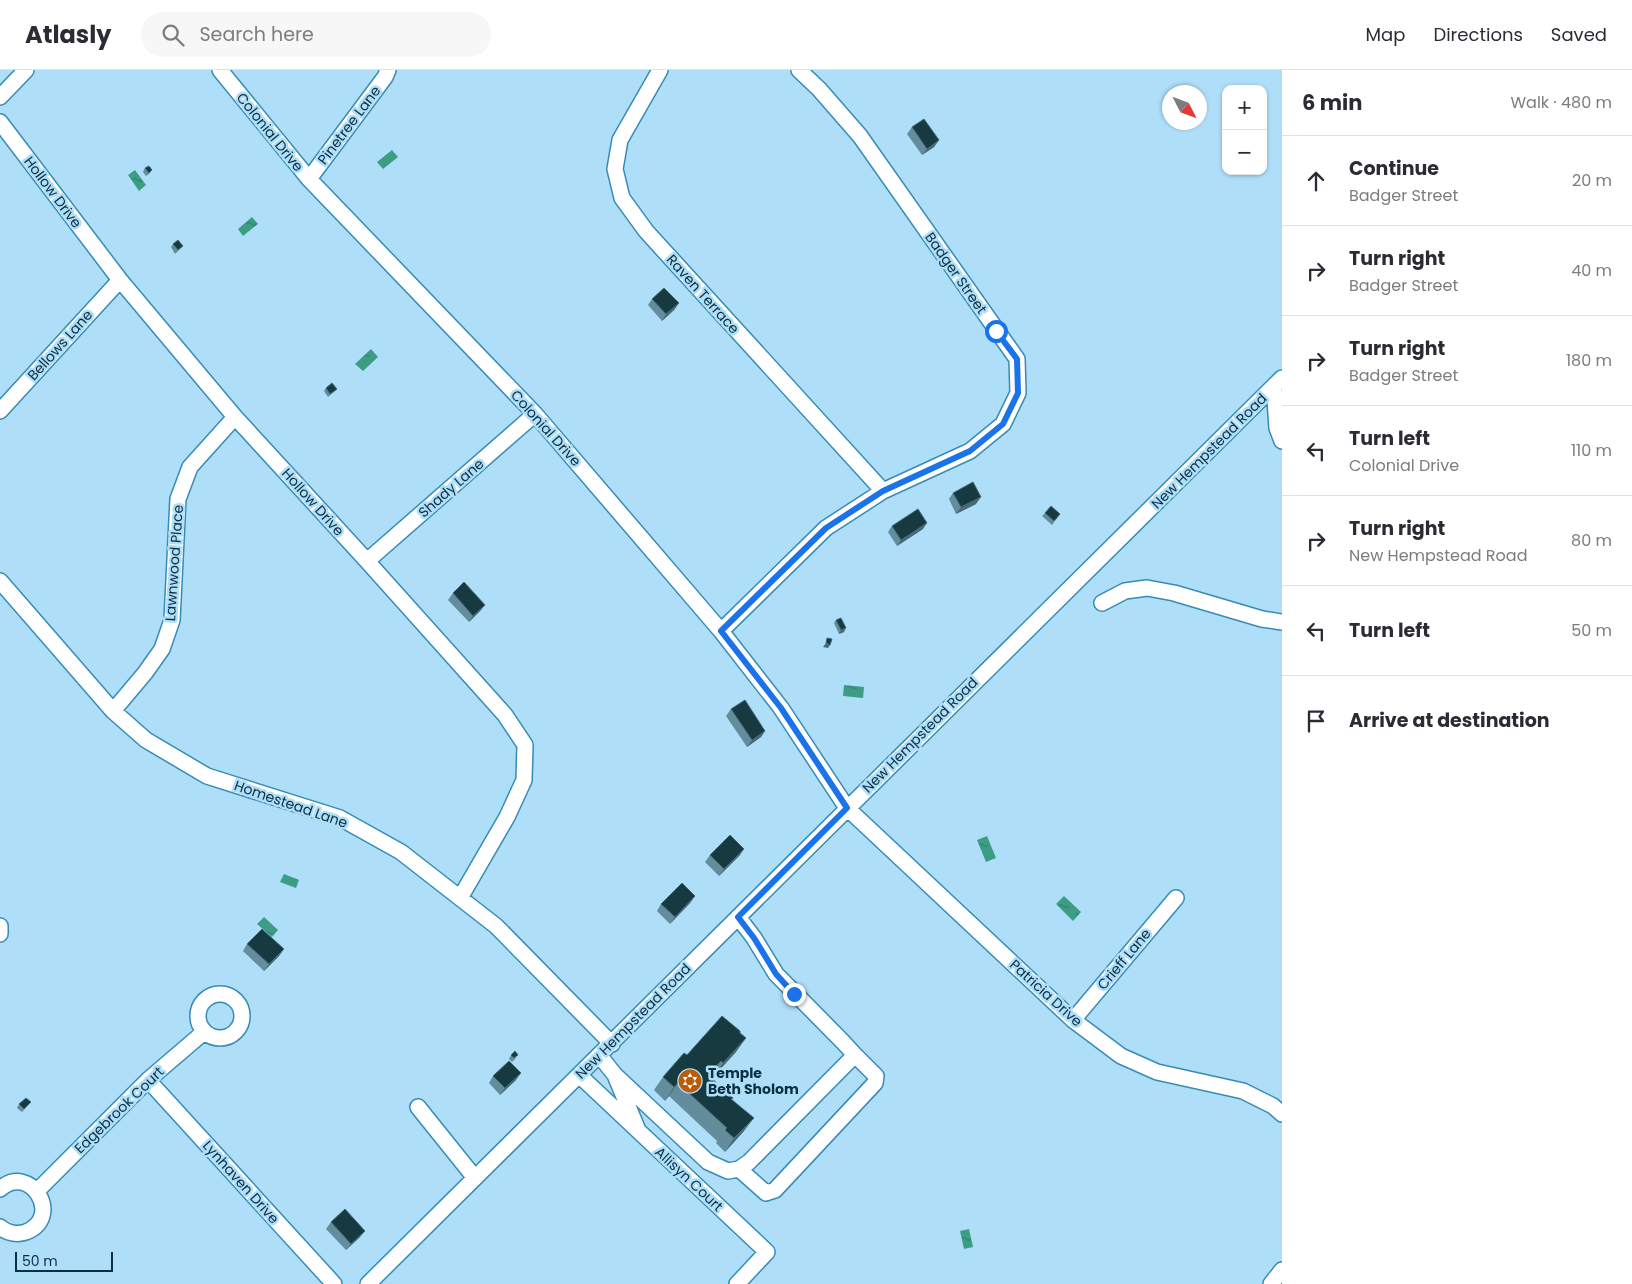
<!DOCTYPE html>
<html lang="en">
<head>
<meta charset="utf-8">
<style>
	:root { --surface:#fff; --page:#f7f7f7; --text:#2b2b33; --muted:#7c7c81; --line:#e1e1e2 }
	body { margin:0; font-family:Poppins,sans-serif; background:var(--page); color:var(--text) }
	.controls { position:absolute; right:15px; top:15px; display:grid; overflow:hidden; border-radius:10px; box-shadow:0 1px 4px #0004 }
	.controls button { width:45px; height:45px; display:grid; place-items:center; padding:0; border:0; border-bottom:1px solid var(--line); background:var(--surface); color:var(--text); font:25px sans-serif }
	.compass { position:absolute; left:1162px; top:15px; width:45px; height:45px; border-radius:50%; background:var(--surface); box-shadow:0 1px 4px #0004; rotate:132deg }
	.scale { position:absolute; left:15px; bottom:12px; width:98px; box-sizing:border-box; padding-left:5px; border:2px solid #0a2f40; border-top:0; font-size:14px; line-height:18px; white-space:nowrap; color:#0a2f40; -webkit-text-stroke:4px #afdef9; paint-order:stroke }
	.stop { position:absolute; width:15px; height:15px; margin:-11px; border:4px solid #1a73e8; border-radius:50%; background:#fff }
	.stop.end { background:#1a73e8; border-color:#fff; box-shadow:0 1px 5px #0008 }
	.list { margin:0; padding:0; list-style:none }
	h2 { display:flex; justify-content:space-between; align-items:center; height:65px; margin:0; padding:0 20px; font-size:21px }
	h2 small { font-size:16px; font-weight:400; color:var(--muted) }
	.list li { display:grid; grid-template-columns:32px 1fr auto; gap:15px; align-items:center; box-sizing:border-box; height:90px; padding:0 20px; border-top:1px solid var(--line) }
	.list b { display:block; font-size:19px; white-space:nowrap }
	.list p { margin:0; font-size:16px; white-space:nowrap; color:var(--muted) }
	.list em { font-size:16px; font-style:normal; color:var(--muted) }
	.icon { flex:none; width:28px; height:28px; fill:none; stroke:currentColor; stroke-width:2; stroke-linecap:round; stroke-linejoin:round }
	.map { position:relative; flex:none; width:1282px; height:1214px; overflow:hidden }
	header { display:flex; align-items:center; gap:30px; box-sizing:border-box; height:70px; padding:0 25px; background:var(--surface); border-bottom:1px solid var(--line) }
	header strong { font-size:24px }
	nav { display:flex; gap:28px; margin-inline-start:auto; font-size:18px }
	.search { width:350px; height:45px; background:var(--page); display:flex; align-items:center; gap:12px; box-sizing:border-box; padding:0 18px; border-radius:28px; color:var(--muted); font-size:19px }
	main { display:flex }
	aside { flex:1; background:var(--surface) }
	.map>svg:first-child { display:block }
	.water { fill:url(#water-ripples) }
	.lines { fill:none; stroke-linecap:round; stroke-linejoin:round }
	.minor-casing { stroke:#368cb5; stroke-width:18 }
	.minor { stroke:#fff; stroke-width:15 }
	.wall { fill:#638c9c }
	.shaded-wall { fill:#456a78 }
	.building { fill:#173940; stroke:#456a78 }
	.route { stroke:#1a73e8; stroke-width:6 }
	.labels { text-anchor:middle; stroke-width:5; stroke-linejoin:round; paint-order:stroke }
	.street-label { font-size:14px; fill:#0a2f40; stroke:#afdef9 }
	.poi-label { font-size:14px; font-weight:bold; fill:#0a2f40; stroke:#afdef9; text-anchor:start }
</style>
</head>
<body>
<header>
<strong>Atlasly</strong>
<div class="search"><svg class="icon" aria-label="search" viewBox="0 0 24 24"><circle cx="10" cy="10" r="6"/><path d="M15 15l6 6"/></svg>Search here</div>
<nav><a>Map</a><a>Directions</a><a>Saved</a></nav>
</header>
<main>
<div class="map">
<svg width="1282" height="1214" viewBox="0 0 1282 1214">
	<defs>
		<pattern id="water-ripples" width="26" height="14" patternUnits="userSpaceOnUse" patternTransform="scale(1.25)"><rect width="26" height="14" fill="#3c9d84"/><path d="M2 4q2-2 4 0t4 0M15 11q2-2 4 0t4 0" fill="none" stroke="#31806d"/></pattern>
	</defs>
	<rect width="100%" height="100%" fill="#afdef9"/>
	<path class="water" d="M392 80 398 87 383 99 377 92Z
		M135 100 146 115 139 121 128 105Z
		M252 147 258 154 243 166 238 159Z
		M371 279 378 287 363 301 355 294Z
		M844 615 864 617 863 628 843 626Z
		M987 766 996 788 986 792 977 770Z
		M284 804 299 810 296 818 280 812Z
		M1064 826 1081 842 1073 851 1056 834Z
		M264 847 278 860 272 867 257 854Z
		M969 1159 973 1177 964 1179 960 1161Z"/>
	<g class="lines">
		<defs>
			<path id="minor" d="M220 0 309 109 535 344 721 561 781 638 847 738 1073 950 1121 986 1157 1002 1243 1021 1273 1036 1282 1044
				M660 0 620 70 615 99 622 128 646 161 883 421
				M0 27 26 0
				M0 52 120 210 235 347 367 491 505 645 525 675 524 710 507 747 460 828
				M309 109 385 7 388 0
				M1274 316 1277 358 1282 371
				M0 341 120 210
				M367 491 535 344
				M0 511 113 641 146 670 207 706 340 748 401 782 496 856 612 974
				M1102 533 1125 521 1147 518 1174 523 1262 549 1282 552
				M721 561 826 458 883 421 970 381 1003 354 1018 323 1017 289 860 66 819 19 799 0
				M113 641 145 603 162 579 172 550 178 429 190 397 235 347
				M738 847 754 868 776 904 843 972 855 985
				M0 856V864
				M198 946a22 22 0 1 1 44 0a22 22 0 1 1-44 0Z
				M1073 950 1176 828
				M599 985 615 1005 637 1058
				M579 1005 767 1182 737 1214
				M615 1005 708 1092 728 1101 739 1099 749 1092 855 985 876 1006 875 1013 775 1120 766 1123 739 1099
				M148 1010 334 1214
				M418 1037 475 1108
				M0 1119C30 1092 64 1147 26 1162 17 1165 7 1163 0 1157
				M37 1121 148 1010 204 962
				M368 1214 1282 308
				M1271 1214 1282 1200"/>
		</defs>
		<use href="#minor" class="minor-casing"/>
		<use href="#minor" class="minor"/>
	</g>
	<path class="wall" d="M912 57 939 70 934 77 922 85 907 64Z
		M145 98 150 103 146 106 143 102Z
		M173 174 180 179 175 184 171 177Z
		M652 229 679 233 674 240 662 251 648 235Z
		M326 318 337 319 334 322 328 327 324 321Z
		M953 423 976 434 956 444 949 429Z
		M1045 443 1060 444 1052 455 1042 446Z
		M892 456 923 459 897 476 888 462Z
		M453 523 485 535 480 541 469 552 448 530Z
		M836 550 844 562 839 564 834 553Z
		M731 639 765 661 761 667 747 677 726 646Z
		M710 785H740L719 806 705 792Z
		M695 826 690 833 670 854 657 841 661 834Z
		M247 874 284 879 279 886 264 901 243 881Z
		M736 982 714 1006 712 1004 710 1006 732 1029 744 1061 725 1082 716 1073 717 1071 669 1026 665 1031 654 1020 663 1007 687 985Z
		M511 985 516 988 512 992 509 989Z
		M493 1006 516 1010 500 1025 489 1013Z
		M31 1032 22 1042 17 1038 19 1034Z
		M331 1152 360 1167 346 1180 326 1159Z"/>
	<path class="shaded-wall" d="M939 70 934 77 922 85 927 79Z
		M679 233 674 240 662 251 666 244Z
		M981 427 976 434 956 444 961 437Z
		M927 453 923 459 897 476 901 470Z
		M485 535 480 541 469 552 473 546Z
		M846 558 844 562 839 564 841 560Z
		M826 573 830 575 828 578 823 577Z
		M765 661 761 667 747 677 752 670Z
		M744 779 740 785 719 806 724 799Z
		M695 826 690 833 670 854 675 847Z
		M284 879 279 886 264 901 269 894Z
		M746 968 736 982 714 1006 723 993Z
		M721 991 712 1004 699 1018 708 1005Z
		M521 1003 516 1010 500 1025 505 1018Z
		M678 1013 669 1026 665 1031 674 1017Z
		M754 1048 744 1061 725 1082 734 1068Z
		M365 1161 360 1167 346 1180 351 1174Z"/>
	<path class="building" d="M924 49 939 70 927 79 912 57Z
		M149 96 152 100 149 103 145 98Z
		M178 170 183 176 178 180 173 174Z
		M664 218 679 233 666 244 652 229Z
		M332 313 337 319 330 324 326 318Z
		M973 412 981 427 961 437 953 423Z
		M1051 436 1060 444 1054 451 1045 443Z
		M918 439 927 453 901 470 892 456Z
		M464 512 485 535 473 546 453 523Z
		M841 548 846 558 841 560 836 550Z
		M827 568 832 569 830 575 826 573Z
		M745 630 765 661 752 670 731 639Z
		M730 765 744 779 724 799 710 785Z
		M682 813 695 826 675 847 661 834Z
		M262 859 284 879 269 894 247 874Z
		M722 946 740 961V963L746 968 723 993 721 991 708 1005 733 1028 731 1029 754 1048 734 1068 725 1060 727 1058 678 1013 674 1017 663 1007 684 983 687 985Z
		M515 981 518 985 514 988 511 985Z
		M509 991 521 1003 505 1018 493 1006Z
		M26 1028 31 1032 24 1039 19 1034Z
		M345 1139 365 1161 351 1174 331 1152Z"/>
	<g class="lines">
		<path class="route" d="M794 924 776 904 754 868 738 847 847 738 781 638 721 561 826 458 883 421 970 381 1003 354 1018 323 1017 289 996 261"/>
	</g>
	<defs>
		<symbol id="synagogue-disc" viewBox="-11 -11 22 22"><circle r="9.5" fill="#ba5d08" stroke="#afdef9"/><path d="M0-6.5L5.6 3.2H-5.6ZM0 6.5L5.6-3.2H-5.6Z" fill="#fff"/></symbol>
	</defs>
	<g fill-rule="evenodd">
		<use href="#synagogue-disc" x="676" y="997" width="28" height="28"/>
	</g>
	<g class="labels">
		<g class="street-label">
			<text transform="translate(349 55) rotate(-53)" y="5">Pinetree Lane</text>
			<text transform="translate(270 62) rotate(51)" y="5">Colonial Drive</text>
			<text transform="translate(53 122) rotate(53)" y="5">Hollow Drive</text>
			<text transform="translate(956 203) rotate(55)" y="5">Badger Street</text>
			<text transform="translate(703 224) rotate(48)" y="5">Raven Terrace</text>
			<text transform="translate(60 275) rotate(-48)" y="5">Bellows Lane</text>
			<text transform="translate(546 358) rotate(48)" y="5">Colonial Drive</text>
			<text transform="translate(1209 381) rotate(-45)" y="5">New Hempstead Road</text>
			<text transform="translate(451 418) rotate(-41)" y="5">Shady Lane</text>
			<text transform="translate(313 432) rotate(48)" y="5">Hollow Drive</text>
			<text transform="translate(174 493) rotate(-86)" y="5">Lawnwood Place</text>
			<text transform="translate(920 665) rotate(-45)" y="5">New Hempstead Road</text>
			<text transform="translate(291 734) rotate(19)" y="5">Homestead Lane</text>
			<text transform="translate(1124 889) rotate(-50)" y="5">Crieff Lane</text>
			<text transform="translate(1046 923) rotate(42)" y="5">Patricia Drive</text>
			<text transform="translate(633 951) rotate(-45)" y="5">New Hempstead Road</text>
			<text transform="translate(119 1040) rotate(-44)" y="5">Edgebrook Court</text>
			<text transform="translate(689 1109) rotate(43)" y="5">Allisyn Court</text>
			<text transform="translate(241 1112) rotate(48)" y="5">Lynhaven Drive</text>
		</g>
		<g class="poi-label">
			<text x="708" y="1008">Temple<tspan x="708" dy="16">Beth Sholom</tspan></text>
		</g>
	</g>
</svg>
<div class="controls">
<button>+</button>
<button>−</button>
</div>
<svg class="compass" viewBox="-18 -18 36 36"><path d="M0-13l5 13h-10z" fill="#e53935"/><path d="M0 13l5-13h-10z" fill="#7c7c81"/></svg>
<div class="scale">50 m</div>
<div class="stop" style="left:996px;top:261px"></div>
<div class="stop end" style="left:794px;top:924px"></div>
</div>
<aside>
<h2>6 min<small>Walk · 480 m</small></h2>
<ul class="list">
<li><svg class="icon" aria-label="ahead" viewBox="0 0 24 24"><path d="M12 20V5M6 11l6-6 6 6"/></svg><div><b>Continue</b><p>Badger Street</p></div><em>20 m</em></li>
<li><svg class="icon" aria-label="right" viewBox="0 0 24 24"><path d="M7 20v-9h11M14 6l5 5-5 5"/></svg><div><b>Turn right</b><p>Badger Street</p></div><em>40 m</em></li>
<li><svg class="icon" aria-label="right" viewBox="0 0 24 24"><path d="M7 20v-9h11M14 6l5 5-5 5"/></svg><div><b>Turn right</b><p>Badger Street</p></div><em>180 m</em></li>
<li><svg class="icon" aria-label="left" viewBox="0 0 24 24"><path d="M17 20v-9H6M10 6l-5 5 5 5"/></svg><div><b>Turn left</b><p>Colonial Drive</p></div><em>110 m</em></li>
<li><svg class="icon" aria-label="right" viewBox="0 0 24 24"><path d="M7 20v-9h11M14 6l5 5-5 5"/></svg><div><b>Turn right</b><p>New Hempstead Road</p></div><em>80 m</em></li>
<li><svg class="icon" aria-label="left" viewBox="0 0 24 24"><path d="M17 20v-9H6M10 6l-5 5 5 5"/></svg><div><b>Turn left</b></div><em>50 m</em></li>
<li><svg class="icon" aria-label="arrive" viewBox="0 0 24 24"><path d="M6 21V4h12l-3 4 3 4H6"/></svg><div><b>Arrive at destination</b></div></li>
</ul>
</aside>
</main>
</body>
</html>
